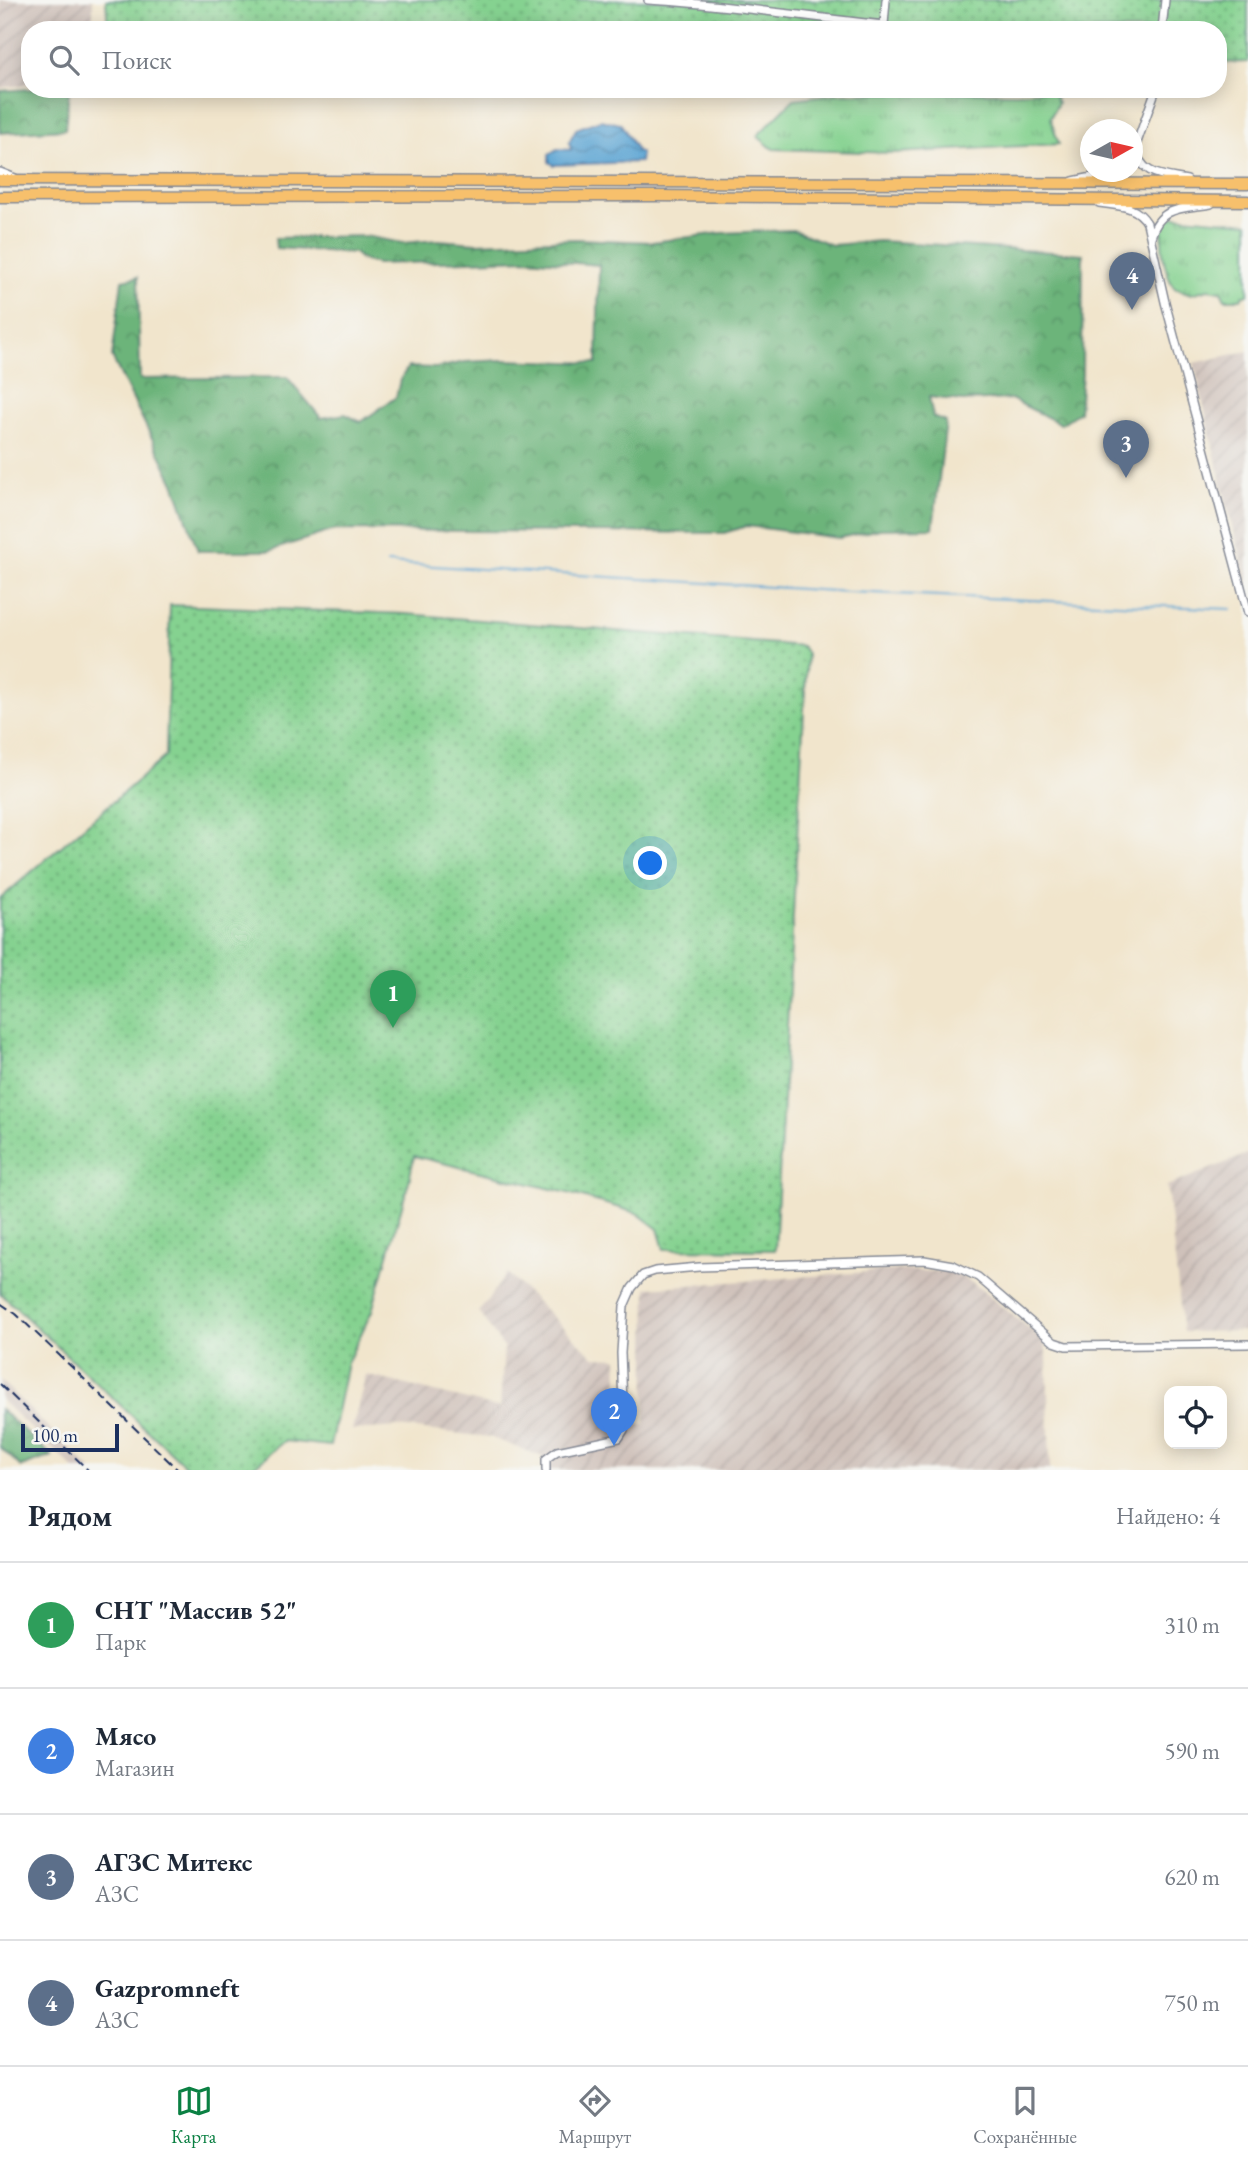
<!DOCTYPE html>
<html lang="ru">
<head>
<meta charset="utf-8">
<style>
	:root { --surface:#fff; --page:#f2f2f3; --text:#1f2937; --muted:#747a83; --line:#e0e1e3; --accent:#0b8043 }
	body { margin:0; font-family:"EB Garamond",serif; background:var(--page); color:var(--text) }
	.controls { position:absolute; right:21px; bottom:21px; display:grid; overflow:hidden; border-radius:14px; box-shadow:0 4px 18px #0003 }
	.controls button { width:63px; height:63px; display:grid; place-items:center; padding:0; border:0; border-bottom:2px solid var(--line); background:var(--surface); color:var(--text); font:35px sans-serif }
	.compass { position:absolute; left:1080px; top:119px; width:63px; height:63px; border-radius:50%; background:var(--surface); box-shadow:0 4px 18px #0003; rotate:82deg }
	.scale { position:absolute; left:21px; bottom:18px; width:98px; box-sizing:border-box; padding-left:7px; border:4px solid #1b2f5e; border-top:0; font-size:19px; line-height:24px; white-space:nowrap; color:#1b2f5e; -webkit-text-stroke:5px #f6f6f2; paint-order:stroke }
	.you { position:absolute; left:651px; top:864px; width:24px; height:24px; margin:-18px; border:5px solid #fff; border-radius:50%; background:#1a73e8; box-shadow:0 0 0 10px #1a73e833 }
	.badge { display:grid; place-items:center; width:46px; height:46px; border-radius:50%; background:var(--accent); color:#fff; font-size:23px; font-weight:700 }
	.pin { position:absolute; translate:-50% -58px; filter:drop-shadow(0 2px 4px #0008) }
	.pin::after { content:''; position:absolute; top:37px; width:24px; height:21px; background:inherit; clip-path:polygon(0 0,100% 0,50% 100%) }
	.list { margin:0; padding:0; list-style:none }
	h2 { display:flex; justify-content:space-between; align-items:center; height:91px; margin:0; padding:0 28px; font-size:30px }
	h2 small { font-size:23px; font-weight:400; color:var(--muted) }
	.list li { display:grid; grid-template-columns:46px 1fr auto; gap:21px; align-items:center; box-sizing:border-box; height:126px; padding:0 28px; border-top:2px solid var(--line) }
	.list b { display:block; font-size:26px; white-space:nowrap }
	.list p { margin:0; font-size:23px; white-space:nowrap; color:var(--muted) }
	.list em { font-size:23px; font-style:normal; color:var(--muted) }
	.icon { flex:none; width:38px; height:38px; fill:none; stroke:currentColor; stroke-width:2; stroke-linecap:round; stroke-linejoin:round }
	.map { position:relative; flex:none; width:1248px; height:1470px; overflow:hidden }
	.search { position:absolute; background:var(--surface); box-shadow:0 4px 18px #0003; left:21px; right:21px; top:21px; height:77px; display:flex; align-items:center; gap:18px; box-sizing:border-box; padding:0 24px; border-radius:28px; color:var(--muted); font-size:26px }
	.sheet { height:595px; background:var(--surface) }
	nav { display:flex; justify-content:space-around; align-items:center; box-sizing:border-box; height:98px; border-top:2px solid var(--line); background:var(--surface); font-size:19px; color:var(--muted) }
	nav a { display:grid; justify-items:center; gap:4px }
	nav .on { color:var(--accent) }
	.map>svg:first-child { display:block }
	.industrial { fill:url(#industrial-furrows) }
	.railway { fill:#cfc1ba }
	.grass { fill:url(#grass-tufts); stroke:#508077; stroke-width:2 }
	.forest { fill:url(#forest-crowns); stroke:#44726c; stroke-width:2 }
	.park { fill:url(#park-dots); stroke:#508077; stroke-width:2 }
	.water { fill:url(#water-waves); stroke:#3c6a98; stroke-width:2 }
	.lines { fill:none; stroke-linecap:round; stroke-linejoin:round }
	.stream { stroke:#5ca4d3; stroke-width:2 }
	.minor-casing { stroke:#868a95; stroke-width:10 }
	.highway-casing { stroke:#868a95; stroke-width:13 }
	.minor { stroke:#fff; stroke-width:7 }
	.highway { stroke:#f7c06c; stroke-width:10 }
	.rail { stroke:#1b2f5e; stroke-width:2; stroke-dasharray:10 5; stroke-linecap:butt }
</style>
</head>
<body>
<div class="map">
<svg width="1248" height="1470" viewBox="0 0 1248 1470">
	<defs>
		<pattern id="industrial-furrows" width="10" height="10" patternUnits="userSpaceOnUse" patternTransform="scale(1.75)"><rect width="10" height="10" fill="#cfc1ba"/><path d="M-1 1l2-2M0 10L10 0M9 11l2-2" fill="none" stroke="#b1a6a2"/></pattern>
		<pattern id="grass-tufts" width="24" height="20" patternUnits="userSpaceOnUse" patternTransform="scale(1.75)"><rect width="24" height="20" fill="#85d290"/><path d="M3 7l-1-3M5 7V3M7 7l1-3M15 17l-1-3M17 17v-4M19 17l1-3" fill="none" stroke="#6cab79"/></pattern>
		<pattern id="forest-crowns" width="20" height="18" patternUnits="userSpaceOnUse" patternTransform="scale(1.75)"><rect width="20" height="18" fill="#6cb47a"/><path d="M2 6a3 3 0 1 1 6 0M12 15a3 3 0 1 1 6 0" fill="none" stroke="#589367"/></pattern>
		<pattern id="park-dots" width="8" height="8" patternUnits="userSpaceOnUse" patternTransform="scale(1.75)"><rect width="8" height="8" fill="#85d290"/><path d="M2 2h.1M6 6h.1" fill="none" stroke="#6cab79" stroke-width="1.8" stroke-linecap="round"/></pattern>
		<pattern id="water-waves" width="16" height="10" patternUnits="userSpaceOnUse" patternTransform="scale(1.75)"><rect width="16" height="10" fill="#5ca4d3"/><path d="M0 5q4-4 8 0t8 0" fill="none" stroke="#4b86ae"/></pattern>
	</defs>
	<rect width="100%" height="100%" fill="#f6f6f2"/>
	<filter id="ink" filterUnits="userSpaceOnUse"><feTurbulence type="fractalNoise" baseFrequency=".0143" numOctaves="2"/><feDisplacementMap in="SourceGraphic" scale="14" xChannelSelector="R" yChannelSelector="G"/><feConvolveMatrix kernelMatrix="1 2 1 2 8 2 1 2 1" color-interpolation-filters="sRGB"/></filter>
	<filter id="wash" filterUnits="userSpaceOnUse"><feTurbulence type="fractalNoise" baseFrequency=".00686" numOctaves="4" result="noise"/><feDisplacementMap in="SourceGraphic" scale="28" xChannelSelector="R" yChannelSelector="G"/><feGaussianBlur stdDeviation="1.57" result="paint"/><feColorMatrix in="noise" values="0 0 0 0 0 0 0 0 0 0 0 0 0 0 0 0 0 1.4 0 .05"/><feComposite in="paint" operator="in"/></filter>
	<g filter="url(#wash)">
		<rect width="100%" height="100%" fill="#f1e5cc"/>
		<path class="industrial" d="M0 0H93V30H30V84L0 88Z
			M1248 351V584L1223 490 1194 363Z
			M1248 1154V1331L1183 1332 1167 1186Z
			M897 1270 953 1272 974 1284 1044 1341 1047 1356 1050 1470H543V1457L489 1437 398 1427 352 1430 366 1375 500 1408 504 1348 479 1312 507 1273 594 1357 617 1358 620 1426 645 1424 647 1288Z"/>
		<path class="railway" d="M0 1380 89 1468 92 1470H75L0 1399Z"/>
		<path class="grass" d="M1052 90 1058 103 1050 118 1059 144 895 153 773 149 757 136 794 99 835 94 920 92 1018 93Z
			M1173 216 1248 223V295H1243L1241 299H1225L1221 291 1208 289 1191 294 1174 288C1163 270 1160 242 1163 221Z"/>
		<path class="forest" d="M30 89H64L69 92 65 129 0 133V91Z
			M793 230 832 245 879 241 1083 254 1082 373 1079 412 1061 424 1011 399 962 401 929 397 933 417 946 422 933 528 880 529 839 538 747 526 724 533 334 530 269 551H198L174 483 112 357 122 280 138 277 140 379 287 377 321 418 345 414 361 422 396 397 400 380 408 367 436 368 465 362 502 360 597 363 599 265 526 259 377 264 362 260 354 253 276 248 275 238 365 236 402 243 438 240 476 243 576 239 652 242 721 233Z
			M0 1409 52 1456 21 1467 0 1447Z"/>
		<path class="park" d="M106 0H1248V62L1218 63V30H108Z
			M170 605 405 614 802 646 807 654 775 1250 664 1249 658 1229 637 1213 568 1193 414 1156 409 1181 372 1311 347 1363 330 1446 284 1441 250 1470H190L0 1293V899L166 756Z"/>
		<path class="water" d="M600 120 621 124 637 151 641 153 640 162 554 165 549 162V154L557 149 571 150 569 142 576 129Z"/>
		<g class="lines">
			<path class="stream" d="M387 563 849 592 1231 609"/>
		</g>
	</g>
	<g filter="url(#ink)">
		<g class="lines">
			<defs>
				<path id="minor" d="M648 0C727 4 805 17 884 25L886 0
					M1162 30 1165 0
					M1135 146C1140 176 1162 175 1187 180
					M1135 148 1156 89
					M0 172 15 178
					M1073 181 1117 172
					M1099 203C1117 206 1137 205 1147 223L1165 302 1248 613
					M1151 237C1160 205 1183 209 1211 204
					M546 1470V1459L557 1451 619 1438 624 1430 621 1353 624 1306 632 1288 643 1275 655 1271 699 1267 924 1260 953 1265 978 1277 1054 1342 1066 1346 1248 1344"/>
				<path id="highway" d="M0 180 1248 184
					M0 197 656 196 1248 201"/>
			</defs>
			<use href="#minor" class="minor-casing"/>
			<use href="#highway" class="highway-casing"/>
			<use href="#minor" class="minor"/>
			<use href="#highway" class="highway"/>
			<path class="rail" d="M0 1303 16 1314 78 1373 178 1470
				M0 1384 88 1470"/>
		</g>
	</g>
</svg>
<div class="controls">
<button><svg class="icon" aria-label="locate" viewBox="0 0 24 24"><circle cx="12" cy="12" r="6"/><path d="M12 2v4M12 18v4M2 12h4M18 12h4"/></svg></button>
</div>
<svg class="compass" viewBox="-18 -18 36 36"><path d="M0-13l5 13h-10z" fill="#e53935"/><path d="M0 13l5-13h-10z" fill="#747a83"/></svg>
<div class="scale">100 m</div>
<div class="you"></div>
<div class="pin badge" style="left:393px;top:1028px;background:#2e9e5b">1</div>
<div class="pin badge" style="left:614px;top:1446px;background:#3f7fe0">2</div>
<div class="pin badge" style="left:1126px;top:478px;background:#5c6f8a">3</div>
<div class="pin badge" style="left:1132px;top:310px;background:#5c6f8a">4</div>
<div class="search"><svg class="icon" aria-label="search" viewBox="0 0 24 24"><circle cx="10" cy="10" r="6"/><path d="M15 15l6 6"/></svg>Поиск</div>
</div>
<section class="sheet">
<h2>Рядом<small>Найдено: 4</small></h2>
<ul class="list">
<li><span class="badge" style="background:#2e9e5b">1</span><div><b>СНТ &quot;Массив 52&quot;</b><p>Парк</p></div><em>310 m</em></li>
<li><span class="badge" style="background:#3f7fe0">2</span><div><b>Мясо</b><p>Магазин</p></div><em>590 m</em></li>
<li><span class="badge" style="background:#5c6f8a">3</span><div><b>АГЗС Митекс</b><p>АЗС</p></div><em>620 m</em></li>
<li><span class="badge" style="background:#5c6f8a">4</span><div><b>Gazpromneft</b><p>АЗС</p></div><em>750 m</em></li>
</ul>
</section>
<nav>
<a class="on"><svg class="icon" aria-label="map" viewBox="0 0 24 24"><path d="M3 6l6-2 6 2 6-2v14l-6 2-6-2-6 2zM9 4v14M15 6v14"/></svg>Карта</a>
<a><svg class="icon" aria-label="directions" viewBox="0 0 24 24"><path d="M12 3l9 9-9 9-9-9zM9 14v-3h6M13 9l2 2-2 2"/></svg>Маршрут</a>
<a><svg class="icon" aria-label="saved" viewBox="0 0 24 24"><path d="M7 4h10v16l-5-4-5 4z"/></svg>Сохранённые</a>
</nav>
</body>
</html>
